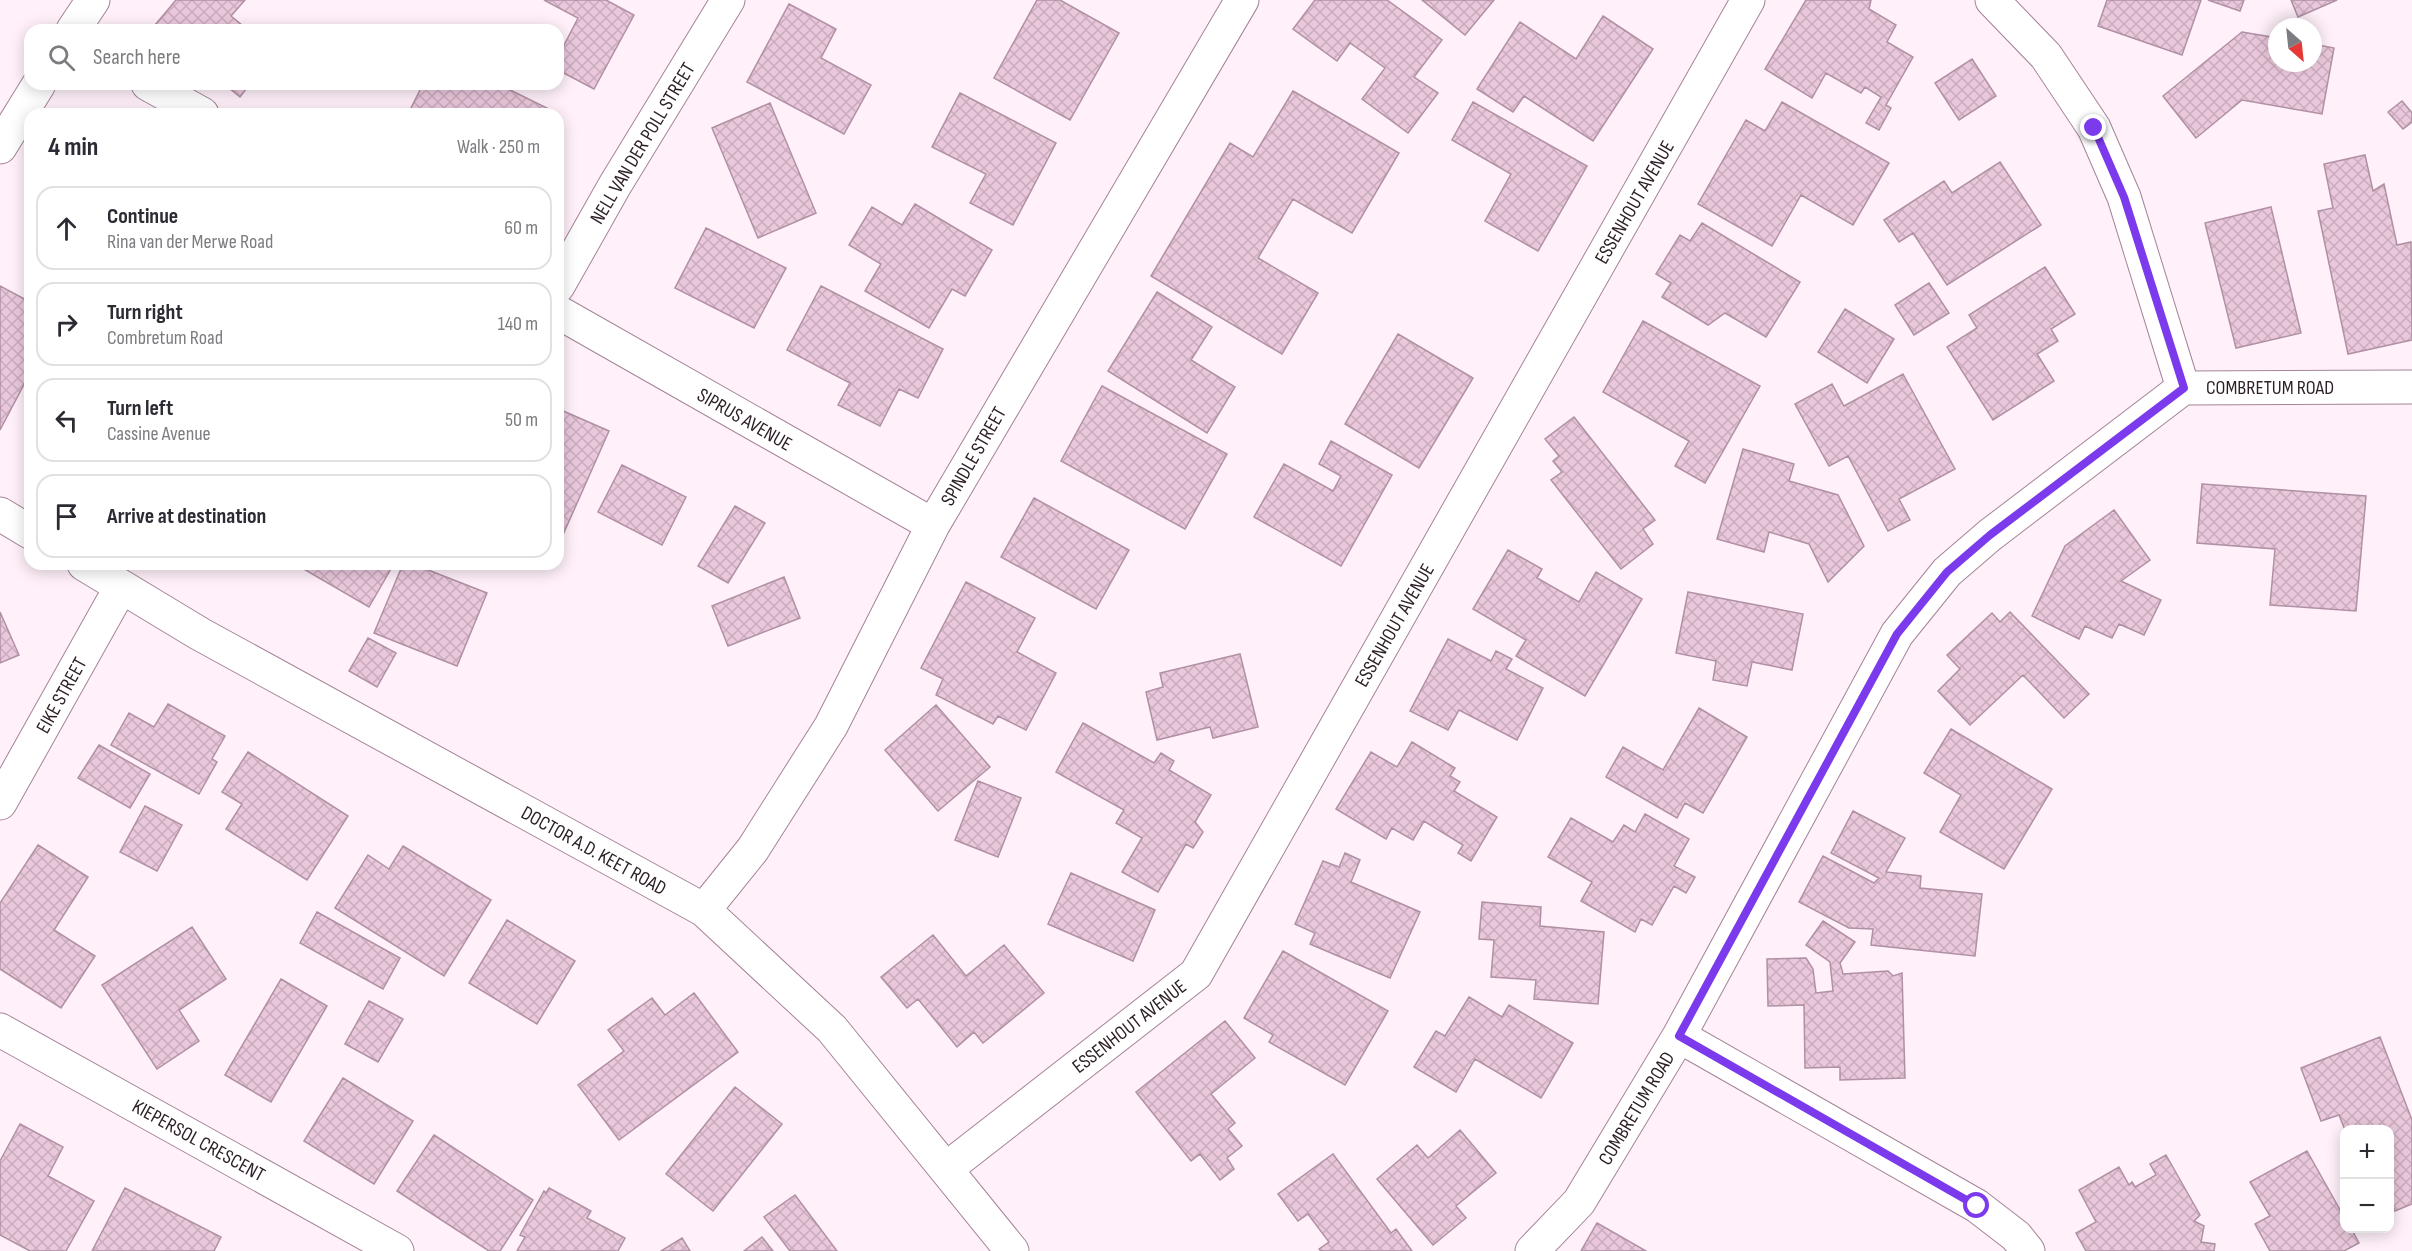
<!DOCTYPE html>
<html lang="en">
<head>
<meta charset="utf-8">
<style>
	:root { --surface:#fff; --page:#f2f2f3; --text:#2b2b33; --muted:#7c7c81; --line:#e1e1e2 }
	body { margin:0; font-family:"Sofia Sans Condensed",sans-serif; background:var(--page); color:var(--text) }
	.controls { position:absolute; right:18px; bottom:18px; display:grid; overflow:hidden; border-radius:12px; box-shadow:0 3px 15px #0003 }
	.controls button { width:54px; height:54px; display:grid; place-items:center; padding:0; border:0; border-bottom:2px solid var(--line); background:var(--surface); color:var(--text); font:30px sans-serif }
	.compass { position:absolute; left:2268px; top:18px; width:54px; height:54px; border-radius:50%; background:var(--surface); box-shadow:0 3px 15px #0003; rotate:153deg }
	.stop { position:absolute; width:18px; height:18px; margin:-14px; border:4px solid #7c3aed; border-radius:50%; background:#fff }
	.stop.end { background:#7c3aed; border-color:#fff; box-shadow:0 2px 6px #0008 }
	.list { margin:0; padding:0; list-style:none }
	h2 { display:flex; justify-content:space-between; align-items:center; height:78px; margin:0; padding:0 24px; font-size:26px }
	h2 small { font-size:20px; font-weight:400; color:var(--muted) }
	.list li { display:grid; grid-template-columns:39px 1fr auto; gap:18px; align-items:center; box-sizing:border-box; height:84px; margin:0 12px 12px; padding:0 12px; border:2px solid var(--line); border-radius:18px }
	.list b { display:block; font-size:22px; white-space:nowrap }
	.list p { margin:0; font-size:20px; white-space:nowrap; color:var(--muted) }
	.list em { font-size:20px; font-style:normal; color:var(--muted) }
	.icon { flex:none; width:33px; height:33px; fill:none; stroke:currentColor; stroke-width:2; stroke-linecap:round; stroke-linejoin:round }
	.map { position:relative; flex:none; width:2412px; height:1251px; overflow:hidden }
	.search { position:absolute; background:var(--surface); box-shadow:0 3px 15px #0003; left:24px; top:24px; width:540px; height:66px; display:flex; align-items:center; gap:15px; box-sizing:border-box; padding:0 21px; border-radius:18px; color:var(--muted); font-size:22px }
	.panel { position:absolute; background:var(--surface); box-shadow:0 3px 15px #0003; left:24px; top:108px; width:540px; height:462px; border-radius:18px }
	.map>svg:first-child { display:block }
	.building { fill:url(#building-cross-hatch); stroke:#b090a4; stroke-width:1.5 }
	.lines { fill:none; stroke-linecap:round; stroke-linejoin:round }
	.street-casing { stroke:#a48498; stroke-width:35 }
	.street { stroke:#fff; stroke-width:33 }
	.route { stroke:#7c3aed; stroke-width:8 }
	.labels { text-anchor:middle; stroke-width:6; stroke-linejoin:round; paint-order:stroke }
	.street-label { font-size:20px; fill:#2c1f27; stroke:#fff }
</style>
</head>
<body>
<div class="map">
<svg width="2412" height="1251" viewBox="0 0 2412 1251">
	<defs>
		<pattern id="building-cross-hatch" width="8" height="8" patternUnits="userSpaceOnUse" patternTransform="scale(1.5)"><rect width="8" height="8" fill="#eac8dc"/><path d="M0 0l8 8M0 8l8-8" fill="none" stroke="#c9abbd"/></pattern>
	</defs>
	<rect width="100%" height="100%" fill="#fff0f9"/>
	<path class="building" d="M176 0H245L231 16 248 30H160L155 25Z
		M544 0H606L634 15 594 89 558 70V57L578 18Z
		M1037 0H1060L1119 33 1070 120 994 78Z
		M1315 0H1387L1442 40 1414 77 1438 93 1408 133 1362 99 1385 68 1350 43 1337 61 1293 29Z
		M1422 0H1494L1465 35Z
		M1806 0H1871L1869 9 1896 25 1887 42 1913 57 1886 105 1891 108 1879 130 1866 123 1881 97 1865 87 1861 93 1826 73 1812 98 1765 69Z
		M2107 0H2201L2182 55 2098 26Z
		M2208 0H2244L2240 11Z
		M2291 0H2337L2298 17Z
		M789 4 836 29 821 58 871 85 844 134 747 82Z
		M1603 16 1653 49 1593 141 1524 96 1513 112 1477 89 1520 22 1576 59Z
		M2242 32 2277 38V63H2313V44L2334 48 2322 114 2242 100 2196 138 2163 96Z
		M1972 59 1996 96 1959 120 1935 83Z
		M224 84H250L240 97Z
		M423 84H498L555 112 554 114H408Z
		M1293 91 1399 153 1352 233 1293 199 1258 258 1318 293 1282 354 1151 276 1230 143 1253 157Z
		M960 93 1056 143 1013 225 970 203 986 174 932 147Z
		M2402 101 2412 113V122L2403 129 2388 112Z
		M1473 102 1587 166 1538 251 1485 221 1511 174 1452 140Z
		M1782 102 1889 163 1853 225 1801 195 1772 246 1698 204 1746 120 1765 131Z
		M770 103 816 213 758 238 712 128Z
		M2365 155 2373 191 2384 184 2397 245 2411 242 2412 340 2348 354 2318 211 2333 208 2324 164Z
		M2000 162 2041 225 1947 285 1913 233 1899 242 1884 220 1944 181 1952 193Z
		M915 204 992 250 965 296 952 289 929 328 865 291 881 264 849 245 872 207 902 225Z
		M2271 207 2301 333 2236 348 2205 223Z
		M1702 223 1800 282 1766 337 1725 313 1708 325 1662 297 1671 283 1656 274 1680 235 1690 241Z
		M706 228 786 268 754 328 675 288Z
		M2045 267 2075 314 2051 329 2058 341 2037 354 2054 381 1993 420 1947 347 1977 328 1969 315Z
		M1929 283 1949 313 1914 335 1895 305Z
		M0 286 30 302V373L0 430Z
		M821 286 943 349 918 398 899 389 880 426 838 405 850 383 787 350Z
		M1157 292 1212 327 1191 360 1235 387 1207 433 1108 371Z
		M1845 309 1894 339 1867 383 1818 352Z
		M1643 321 1760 386 1705 483 1675 466 1689 441 1603 392Z
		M1398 334 1473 378 1419 468 1345 424Z
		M1903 374 1955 469 1899 499 1910 520 1888 531 1848 456 1829 466 1795 404 1832 384 1844 406Z
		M1102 386 1227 454 1185 529 1061 461Z
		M561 410 609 431 558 546V418Z
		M1574 417 1655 520 1643 529 1653 544 1621 569 1551 480 1562 472 1553 461 1559 456 1545 439Z
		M1331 441 1392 475 1341 566 1254 517 1284 464 1333 491 1341 476 1319 464Z
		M1743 449 1794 464 1789 481 1838 495 1864 546 1828 582 1809 544 1769 532 1764 552 1717 539Z
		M622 465 686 497 662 545 598 512Z
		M2202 484 2366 496 2356 611 2270 605 2275 549 2197 543Z
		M1034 498 1129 550 1096 609 1001 557Z
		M735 506 765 523 728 583 698 566Z
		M2114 510 2150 560 2121 581 2161 600 2144 635 2119 624 2112 638 2085 626 2079 639 2032 616 2065 546Z
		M1508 550 1542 569 1537 578 1579 602 1596 572 1642 599 1585 696 1516 656 1526 640 1473 609Z
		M295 564H388L392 567 369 607Z
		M403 564H413L487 593 457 666 374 633Z
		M784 577 800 618 728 646 712 606Z
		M966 582 1035 618 1017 652 1056 673 1026 730 998 716 993 724 936 695 943 679 921 668Z
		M1688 592 1803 614 1792 670 1752 662 1747 686 1713 680 1716 661 1676 653Z
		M0 612 19 655 0 663Z
		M2010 612 2089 694 2064 718 2023 675 1970 725 1938 691 1960 669 1947 655 1992 613 2000 622Z
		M368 638 396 653 377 687 349 671Z
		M1448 639 1491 661 1496 651 1512 659 1506 669 1543 688 1517 740 1459 710 1448 730 1410 711Z
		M1240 654 1258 727 1213 738 1210 727 1157 740 1146 692 1163 687 1160 673Z
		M168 704 225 736 212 759 217 762 199 794 111 745 129 713 154 727Z
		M936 705 990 767 938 811 885 750Z
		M1699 708 1747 737 1703 813 1685 803 1677 818 1606 777 1623 747 1663 770Z
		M1083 723 1154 763 1161 753 1174 761 1169 770 1211 795 1195 822 1203 832 1193 848 1186 844 1158 892 1122 872 1142 838 1116 823 1124 810 1056 772Z
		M1951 729 2052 789 2004 869 1940 832 1961 795 1924 773Z
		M1412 742 1455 768 1450 776 1460 782 1454 791 1497 817 1471 861 1458 853 1463 845 1424 821 1413 840 1392 828 1386 839 1336 809 1371 752 1397 767Z
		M99 745 150 774 130 808 78 778Z
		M248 752 348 816 307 880 226 829 242 804 222 792Z
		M978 781 1021 798 998 857 955 840Z
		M145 806 182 825 157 871 120 852Z
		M1853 811 1905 838 1886 872 1921 876 1920 888 1982 894 1975 956 1871 945 1873 929 1849 928 1799 902 1823 856 1874 883 1879 878 1831 853Z
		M1645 814 1689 839 1674 866 1695 877 1686 893 1674 886 1652 925 1641 919 1635 932 1581 901 1592 882 1548 857 1571 818 1613 842 1624 825 1635 832Z
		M38 845 88 877 54 930 95 956 61 1008 0 969V903Z
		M403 846 491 900 444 976 335 908 368 855 389 869Z
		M1345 853 1360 860 1351 882 1420 912 1390 978 1310 944 1315 933 1295 924 1323 861 1339 867Z
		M1071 873 1155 910 1133 961 1048 924Z
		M1482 902 1541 907 1540 926 1604 932 1598 1004 1534 999 1536 980 1491 977 1494 940 1479 939Z
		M317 912 400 958 383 989 300 943Z
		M507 920 575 961 537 1024 469 983Z
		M1823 921 1855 942 1840 963 1843 974 1888 971 1893 976 1902 973 1905 1078 1840 1080V1067L1805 1068 1804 1005 1768 1006 1767 959 1806 958 1813 969 1816 993 1833 991 1830 962 1806 945Z
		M192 927 226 979 179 1010 199 1041 157 1069 102 985Z
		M933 935 966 976 1004 945 1044 993 983 1043 974 1032 957 1047 918 999 907 1008 881 977Z
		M1283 951 1388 1011 1345 1085 1269 1042 1273 1035 1244 1018Z
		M281 979 327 1006 271 1102 225 1075Z
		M694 993 738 1052 619 1140 578 1085 624 1051 608 1030 652 998 665 1015Z
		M1469 997 1502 1017 1509 1005 1573 1043 1541 1098 1475 1059 1456 1092 1414 1067 1436 1031 1445 1036Z
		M369 1001 403 1019 378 1062 345 1044Z
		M1225 1021 1255 1058 1211 1094 1235 1123 1228 1129 1242 1146 1227 1158 1234 1169 1220 1180 1200 1154 1191 1161 1136 1092Z
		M2380 1037 2412 1120V1204L2395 1211 2390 1198V1130H2345L2339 1115 2321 1121 2301 1068Z
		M343 1078 413 1121 374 1184 304 1141Z
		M735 1087 782 1124 713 1211 666 1174Z
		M20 1124 63 1147 48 1176 94 1201 66 1251H30L0 1235V1161Z
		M1460 1130 1496 1173 1456 1206 1466 1218 1433 1245 1377 1179 1417 1145 1428 1158Z
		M434 1135 533 1200 500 1251H489L397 1191Z
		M2307 1151 2344 1217V1228H2351L2359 1243 2344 1251H2270L2255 1224 2270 1216 2250 1182Z
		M1333 1154 1391 1233 1396 1229 1412 1251H1321L1319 1249 1329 1242 1308 1214 1298 1221 1278 1194Z
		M2166 1155 2200 1215 2194 1221 2204 1226 2201 1242 2215 1244 2214 1251H2086L2076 1233 2096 1222 2079 1190 2119 1167 2129 1185 2132 1182 2135 1187 2156 1175 2150 1164Z
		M125 1188 221 1237 214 1251H92Z
		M549 1188 591 1211 587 1218 625 1238 618 1251H517L525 1237 520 1235 544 1191 546 1193Z
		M795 1195 837 1251H790L764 1217Z
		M1597 1223 1646 1251H1581Z
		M762 1237 773 1251H744Z
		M682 1238 690 1251H661Z"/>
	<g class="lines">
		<defs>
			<path id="street" d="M1992 0 2046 56 2094 128 2124 197 2183 388
				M73 30 93 0
				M148 84 202 114
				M0 147 39 84
				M558 286 615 185 728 0
				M558 312 933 525
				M0 514 30 532
				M84 564 200 634 704 910 832 1029 1012 1251
				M0 803 121 587
				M704 910 753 849 831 726 933 525 1242 0
				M0 1030 397 1251
				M1679 1036 1977 1206 2016 1236 2028 1251
				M946 1169 1196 974 1748 0
				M1532 1251 1579 1202 1679 1036 1897 634 1947 572 1990 535 2183 388 2412 387"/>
		</defs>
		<use href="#street" class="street-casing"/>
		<use href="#street" class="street"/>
	</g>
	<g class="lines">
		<path class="route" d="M1977 1206 1679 1036 1897 634 1947 572 1990 535 2184 388 2124 197 2094 128"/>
	</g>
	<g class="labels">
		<g class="street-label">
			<text transform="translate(642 143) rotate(-59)" y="7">NELL VAN DER POLL STREET</text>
			<text transform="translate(1634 202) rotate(-60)" y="7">ESSENHOUT AVENUE</text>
			<text x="2270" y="394">COMBRETUM ROAD</text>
			<text transform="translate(745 419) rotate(30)" y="7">SIPRUS AVENUE</text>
			<text transform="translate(973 456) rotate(-60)" y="7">SPINDLE STREET</text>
			<text transform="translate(1394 625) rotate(-60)" y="7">ESSENHOUT AVENUE</text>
			<text transform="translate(61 695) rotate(-61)" y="7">EIKE STREET</text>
			<text transform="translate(594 850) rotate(29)" y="7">DOCTOR A.D. KEET ROAD</text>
			<text transform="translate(1129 1026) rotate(-38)" y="7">ESSENHOUT AVENUE</text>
			<text transform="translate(1636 1108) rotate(-59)" y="7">COMBRETUM ROAD</text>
			<text transform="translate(199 1140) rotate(29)" y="7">KIEPERSOL CRESCENT</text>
		</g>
	</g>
</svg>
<div class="controls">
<button>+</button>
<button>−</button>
</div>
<svg class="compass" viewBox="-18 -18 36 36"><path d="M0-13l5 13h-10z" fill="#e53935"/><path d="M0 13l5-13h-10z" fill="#7c7c81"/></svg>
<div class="stop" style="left:1977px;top:1206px"></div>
<div class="stop end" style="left:2094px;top:128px"></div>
<div class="search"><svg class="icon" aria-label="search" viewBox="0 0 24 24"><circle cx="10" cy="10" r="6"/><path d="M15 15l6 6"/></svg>Search here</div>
<section class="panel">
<h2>4 min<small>Walk · 250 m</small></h2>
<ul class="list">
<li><svg class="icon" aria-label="ahead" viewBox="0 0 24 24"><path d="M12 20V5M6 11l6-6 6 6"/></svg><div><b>Continue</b><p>Rina van der Merwe Road</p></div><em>60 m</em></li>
<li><svg class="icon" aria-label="right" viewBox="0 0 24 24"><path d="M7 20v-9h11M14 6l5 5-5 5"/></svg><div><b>Turn right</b><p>Combretum Road</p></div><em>140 m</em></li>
<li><svg class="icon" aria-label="left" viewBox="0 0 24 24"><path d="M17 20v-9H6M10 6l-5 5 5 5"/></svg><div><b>Turn left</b><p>Cassine Avenue</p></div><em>50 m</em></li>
<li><svg class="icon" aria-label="arrive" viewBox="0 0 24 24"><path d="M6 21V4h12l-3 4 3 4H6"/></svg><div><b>Arrive at destination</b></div></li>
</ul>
</section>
</div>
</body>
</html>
